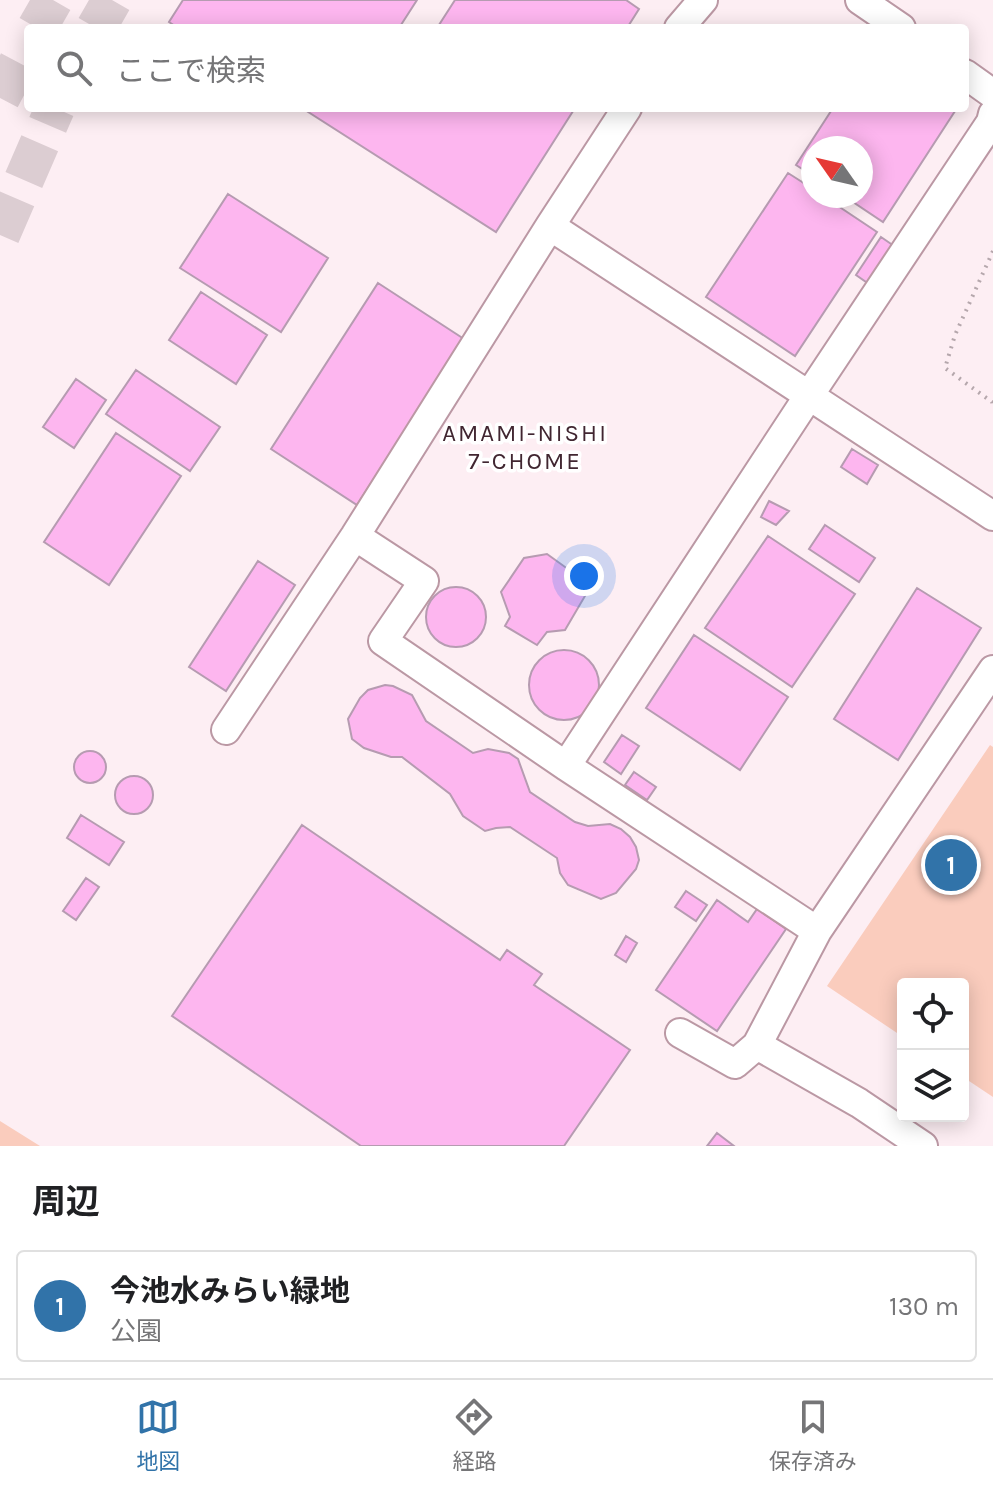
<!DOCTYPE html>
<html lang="ja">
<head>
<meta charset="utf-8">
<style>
	:root { --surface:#fff; --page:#f6f6f6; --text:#202124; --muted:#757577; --line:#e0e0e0; --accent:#3173a9 }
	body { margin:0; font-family:Karla,"Noto Sans JP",sans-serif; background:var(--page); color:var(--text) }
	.controls { position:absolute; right:24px; bottom:24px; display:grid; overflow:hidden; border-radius:8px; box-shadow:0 4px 20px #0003 }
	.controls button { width:72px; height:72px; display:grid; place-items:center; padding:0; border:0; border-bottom:2px solid var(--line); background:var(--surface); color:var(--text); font:40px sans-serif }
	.compass { position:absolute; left:801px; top:136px; width:72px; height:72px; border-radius:50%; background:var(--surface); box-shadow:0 4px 20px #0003; rotate:304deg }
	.you { position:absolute; left:584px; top:576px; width:28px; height:28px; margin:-20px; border:6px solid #fff; border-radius:50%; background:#1a73e8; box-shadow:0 0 0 12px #1a73e833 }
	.badge { display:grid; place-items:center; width:52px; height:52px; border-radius:50%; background:var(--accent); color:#fff; font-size:26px; font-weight:700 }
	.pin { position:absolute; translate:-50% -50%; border:4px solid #fff; box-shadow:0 2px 8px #0006 }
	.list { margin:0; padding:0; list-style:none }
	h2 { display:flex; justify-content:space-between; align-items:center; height:104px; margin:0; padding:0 32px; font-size:34px }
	h2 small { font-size:26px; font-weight:400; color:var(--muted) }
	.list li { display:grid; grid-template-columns:52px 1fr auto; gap:24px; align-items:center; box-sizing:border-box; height:112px; margin:0 16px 16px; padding:0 16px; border:2px solid var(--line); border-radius:8px }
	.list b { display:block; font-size:30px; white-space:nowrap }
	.list p { margin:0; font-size:26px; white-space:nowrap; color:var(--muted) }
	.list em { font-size:26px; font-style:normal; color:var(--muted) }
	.icon { flex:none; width:44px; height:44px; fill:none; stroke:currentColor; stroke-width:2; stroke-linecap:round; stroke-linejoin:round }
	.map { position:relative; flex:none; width:993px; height:1146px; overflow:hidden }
	.search { position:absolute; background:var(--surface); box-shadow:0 4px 20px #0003; left:24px; right:24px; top:24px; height:88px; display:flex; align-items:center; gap:20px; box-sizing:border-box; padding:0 28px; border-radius:8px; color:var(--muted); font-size:30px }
	.sheet { height:232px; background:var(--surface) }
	nav { display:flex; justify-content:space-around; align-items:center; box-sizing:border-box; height:112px; border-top:2px solid var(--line); background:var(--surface); font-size:22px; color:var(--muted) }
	nav a { display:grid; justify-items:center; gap:4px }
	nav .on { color:var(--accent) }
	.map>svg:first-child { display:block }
	.green { fill:#faccbd }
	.building { fill:#fdb6ef; stroke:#b69bb1; stroke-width:2 }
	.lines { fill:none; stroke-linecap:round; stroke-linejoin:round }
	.highway-tunnel { stroke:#dccdd2; stroke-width:40; stroke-dasharray:40 20; stroke-linecap:butt }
	.minor-casing { stroke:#bb98a4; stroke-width:32 }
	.path { stroke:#b5a7ac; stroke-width:4; stroke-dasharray:2 6; stroke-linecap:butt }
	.minor { stroke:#fff; stroke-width:28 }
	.labels { text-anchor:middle; stroke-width:7; stroke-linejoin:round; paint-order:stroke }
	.neighbourhood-label { font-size:24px; letter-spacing:2px; fill:#412631; stroke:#fff }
</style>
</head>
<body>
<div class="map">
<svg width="993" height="1146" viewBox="0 0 993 1146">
	<rect width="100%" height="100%" fill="#fdeef3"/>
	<path class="green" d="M990 745 993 747V1097L963 1077V984H903V1037L827 986Z
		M0 1121 40 1146H0Z"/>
	<path class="building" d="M183 0H417L399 28H178L169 22Z
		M455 0H626L639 9 627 28H437Z
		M302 108H575L496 232Z
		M833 108H957L883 222 844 196H861V148H813V176L796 165Z
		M788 173 813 189V196H823L877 232 795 356 706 297Z
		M228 194 328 258 281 332 180 268Z
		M881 237 894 246 869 284 856 275Z
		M378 283 464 339 357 505 271 449Z
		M201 292 267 335 236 384 169 340Z
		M136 370 220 427 190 471 106 414Z
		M76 379 106 400 74 448 43 427Z
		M116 433 181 476 109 585 44 542Z
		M852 449 878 465 867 484 841 467Z
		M769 501 789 511 776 525 761 517Z
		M825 525 875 558 859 582 809 549Z
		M768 536 855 594 792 687 705 628Z
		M547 554 579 577 585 596 565 630 547 632 537 645 505 626 510 617 501 592 524 558Z
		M258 561 295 585 226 691 189 667Z
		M426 617a30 30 0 1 1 60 0a30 30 0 1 1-60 0Z
		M917 588 981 628 898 760 834 719Z
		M694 635 788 697 740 770 646 708Z
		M529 685a35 35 0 1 1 70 0a35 35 0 1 1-70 0Z
		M385 685 393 686 412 695 426 721 473 753 488 749 509 753 518 759 530 792 575 822 588 826 610 824 621 829 630 837 636 847 639 860 636 869 616 893 601 899 568 885 560 873 557 858 510 827 496 828 485 831 463 816 450 794 402 757H391L364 748 352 739 348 719 360 698 368 690Z
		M622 735 639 746 621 774 604 762Z
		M74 767a16 16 0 1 1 32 0a16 16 0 1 1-32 0Z
		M634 772 656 787 647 800 625 785Z
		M115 795a19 19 0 1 1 38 0a19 19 0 1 1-38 0Z
		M81 815 124 842 109 865 67 838Z
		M302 825 500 960 507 950 542 974 534 985 630 1050 564 1146H361L172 1016Z
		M86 878 99 887 76 920 63 911Z
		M686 891 707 905 696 921 675 907Z
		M717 900 748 922 757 909 786 929 717 1031 656 990Z
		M626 936 637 943 626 962 615 955Z
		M717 1133 734 1146H707Z"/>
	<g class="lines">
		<path class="highway-tunnel" d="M37 28 53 0
			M96 28 112 0
			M0 98 28 45
			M0 235 55 108"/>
		<defs>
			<path id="minor" d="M860 0 901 28
				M679 28 703 0
				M965 74 993 94
				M550 226 993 516
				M355 536 424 581 383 641 566 766 817 931
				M226 730 355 536 550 226 627 108
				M566 766 808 397 991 122 993 114
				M680 1033 735 1064 757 1045 817 931 993 670
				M757 1045 859 1103 923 1146"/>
		</defs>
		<use href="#minor" class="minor-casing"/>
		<path class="path" d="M993 251 955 335 945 368 992 402 993 408"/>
		<use href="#minor" class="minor"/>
	</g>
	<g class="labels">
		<g class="neighbourhood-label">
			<text x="525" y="441">AMAMI-NISHI<tspan x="525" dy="28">7-CHOME</tspan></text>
		</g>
	</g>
</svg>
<div class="controls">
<button><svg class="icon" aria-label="locate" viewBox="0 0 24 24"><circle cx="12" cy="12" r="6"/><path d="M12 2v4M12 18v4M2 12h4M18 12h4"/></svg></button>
<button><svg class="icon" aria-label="layers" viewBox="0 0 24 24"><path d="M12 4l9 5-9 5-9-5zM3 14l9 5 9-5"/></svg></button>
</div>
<svg class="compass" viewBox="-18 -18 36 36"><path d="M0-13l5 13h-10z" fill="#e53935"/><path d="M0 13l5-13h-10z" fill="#757577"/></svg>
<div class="you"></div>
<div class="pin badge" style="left:951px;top:865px">1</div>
<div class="search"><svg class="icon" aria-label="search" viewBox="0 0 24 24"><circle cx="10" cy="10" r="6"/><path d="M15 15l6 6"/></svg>ここで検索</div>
</div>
<section class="sheet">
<h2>周辺<small></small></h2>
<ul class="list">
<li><span class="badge">1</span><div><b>今池水みらい緑地</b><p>公園</p></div><em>130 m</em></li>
</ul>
</section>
<nav>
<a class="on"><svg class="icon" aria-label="map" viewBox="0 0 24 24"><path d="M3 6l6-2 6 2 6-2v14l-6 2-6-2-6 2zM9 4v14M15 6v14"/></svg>地図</a>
<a><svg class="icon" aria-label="directions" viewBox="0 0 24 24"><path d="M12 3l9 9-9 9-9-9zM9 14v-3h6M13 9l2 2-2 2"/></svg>経路</a>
<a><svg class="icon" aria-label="saved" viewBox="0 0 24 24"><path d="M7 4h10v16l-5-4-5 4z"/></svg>保存済み</a>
</nav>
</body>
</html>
